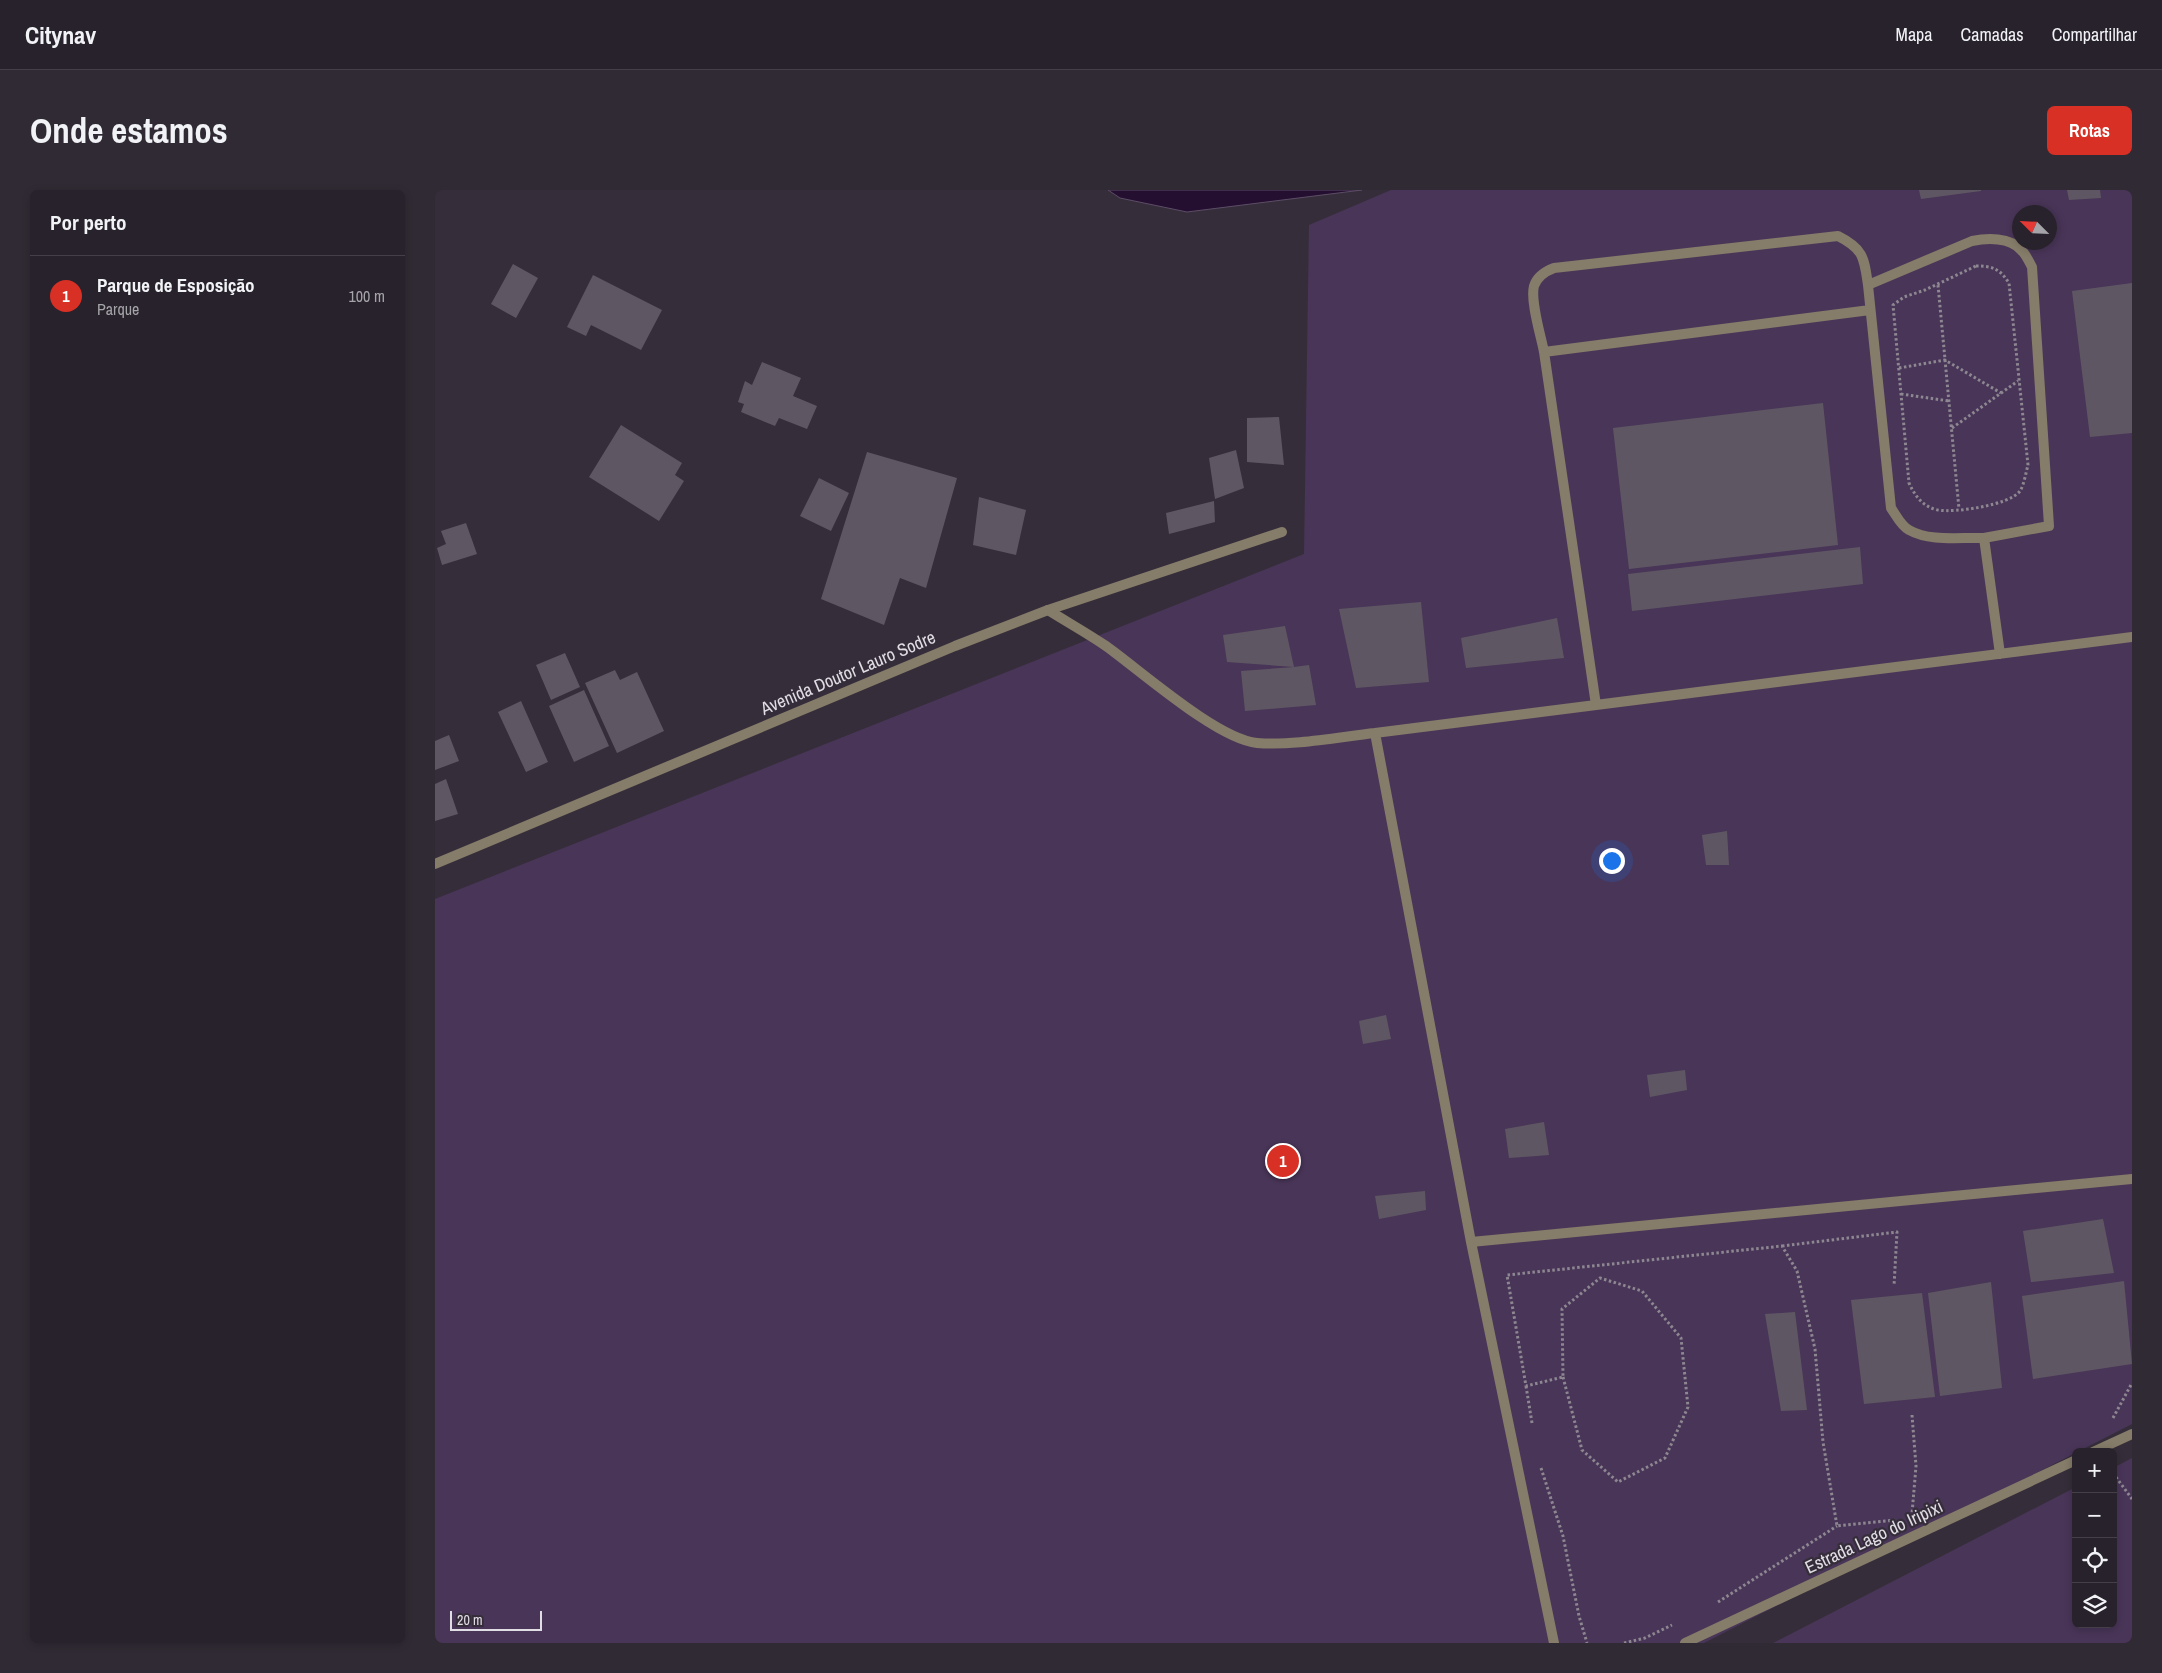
<!DOCTYPE html>
<html lang="pt">
<head>
<meta charset="utf-8">
<style>
	:root { --surface:#28222c; --page:#302a34; --text:#f1f3f6; --muted:#a5a4a9; --line:#443f48; --accent:#d93025 }
	body { margin:0; font-family:"Archivo Narrow",sans-serif; background:var(--page); color:var(--text) }
	.controls { position:absolute; right:15px; bottom:15px; display:grid; overflow:hidden; border-radius:8px; box-shadow:0 2px 8px #0003 }
	.controls button { width:45px; height:45px; display:grid; place-items:center; padding:0; border:0; border-bottom:1px solid var(--line); background:var(--surface); color:var(--text); font:25px sans-serif }
	.compass { position:absolute; left:1577px; top:15px; width:45px; height:45px; border-radius:50%; background:var(--surface); box-shadow:0 2px 8px #0003; rotate:294deg }
	.scale { position:absolute; left:15px; bottom:12px; width:92px; box-sizing:border-box; padding-left:5px; border:2px solid #e1dde4; border-top:0; font-size:14px; line-height:18px; white-space:nowrap; color:#e1dde4; -webkit-text-stroke:4px #352e3a; paint-order:stroke }
	.you { position:absolute; left:1176px; top:670px; width:18px; height:18px; margin:-12px; border:4px solid #fff; border-radius:50%; background:#1a73e8; box-shadow:0 0 0 8px #1a73e833 }
	.badge { display:grid; place-items:center; width:32px; height:32px; border-radius:50%; background:var(--accent); color:#fff; font-size:16px; font-weight:700 }
	.pin { position:absolute; translate:-50% -50%; border:2px solid #fff; box-shadow:0 1px 5px #0006 }
	.list { margin:0; padding:0; list-style:none }
	h2 { display:flex; justify-content:space-between; align-items:center; height:65px; margin:0; padding:0 20px; font-size:21px }
	h2 small { font-size:16px; font-weight:400; color:var(--muted) }
	.list li { display:grid; grid-template-columns:32px 1fr auto; gap:15px; align-items:center; box-sizing:border-box; height:80px; padding:0 20px; border-top:1px solid var(--line) }
	.list b { display:block; font-size:19px; white-space:nowrap }
	.list p { margin:0; font-size:16px; white-space:nowrap; color:var(--muted) }
	.list em { font-size:16px; font-style:normal; color:var(--muted) }
	.icon { flex:none; width:28px; height:28px; fill:none; stroke:currentColor; stroke-width:2; stroke-linecap:round; stroke-linejoin:round }
	.map { position:relative; flex:none; width:1697px; height:1453px; overflow:hidden; border-radius:8px }
	header { display:flex; align-items:center; gap:30px; box-sizing:border-box; height:70px; padding:0 25px; background:var(--surface); border-bottom:1px solid var(--line) }
	header strong { font-size:24px }
	nav { display:flex; gap:28px; margin-inline-start:auto; font-size:18px }
	.intro { display:flex; align-items:center; justify-content:space-between; box-sizing:border-box; height:120px; padding:0 30px }
	h1 { margin:0; font-size:35px }
	.button { padding:12px 22px; border-radius:8px; background:var(--accent); color:#fff; font-size:18px; font-weight:700 }
	main { display:flex; gap:30px; padding:0 30px }
	aside { flex:1; background:var(--surface); border-radius:8px; box-shadow:0 2px 8px #0003 }
	.map>svg:first-child { display:block }
	.green { fill:#493558; fill-rule:evenodd }
	.water { fill:#240f31; stroke:#5d4d67 }
	.building { fill:#5e5763 }
	.lines { fill:none; stroke-linecap:round; stroke-linejoin:round }
	.path { stroke:#8d8791; stroke-width:3; stroke-dasharray:2.5 2.5; stroke-linecap:butt }
	.service { stroke:#857c69; stroke-width:10 }
	.tertiary { stroke:#857c69; stroke-width:10 }
	.labels { text-anchor:middle; stroke-width:4.5; stroke-linejoin:round; paint-order:stroke }
	.street-label { font-size:18px; fill:#e1dde4; stroke:#352e3a }
</style>
</head>
<body>
<header>
<strong>Citynav</strong>
<nav><a>Mapa</a><a>Camadas</a><a>Compartilhar</a></nav>
</header>
<div class="intro"><h1>Onde estamos</h1><a class="button">Rotas</a></div>
<main>
<aside>
<h2>Por perto<small></small></h2>
<ul class="list">
<li><span class="badge">1</span><div><b>Parque de Esposição</b><p>Parque</p></div><em>100 m</em></li>
</ul>
</aside>
<div class="map">
<svg width="1697" height="1453" viewBox="0 0 1697 1453">
	<rect width="100%" height="100%" fill="#352e3a"/>
	<path class="green" d="M956 0H1697V1234L1269 1453H0V709L869 364 874 35ZM1584 22H1614V52H1584Z
		M1697 1268V1453H1338L1641 1297V1434H1678V1278Z"/>
	<path class="water" d="M673 0H927L752 22 685 8Z"/>
	<path class="building" d="M1484 0H1546V1L1486 9Z
		M1632 0H1665L1666 8 1634 10Z
		M78 74 103 88 81 128 56 114Z
		M158 85 227 120 206 160 156 135 151 146 132 137Z
		M1697 93V243L1655 247 1637 101Z
		M327 172 366 188 358 206 382 216 372 239 344 228 340 236 306 222 309 214 303 212 310 191 317 195Z
		M1388 213 1403 355 1194 379 1178 238Z
		M844 227 849 275 812 272V228Z
		M186 235 247 273 240 285 249 291 224 331 154 287Z
		M801 260 809 298 780 309 774 268Z
		M432 262 522 288 491 398 465 388 449 435 386 409Z
		M384 288 414 303 396 341 365 326Z
		M544 307 591 320 581 365 538 355Z
		M779 311 780 332 734 344 731 323Z
		M31 333 42 364 7 375 2 358 11 354 6 341Z
		M1425 357 1428 394 1197 421 1193 384Z
		M986 412 994 492 921 498 904 419Z
		M1122 428 1129 468 1031 478 1026 448Z
		M850 436 859 477 874 475 881 515 810 521 806 481 859 477 792 472 788 445Z
		M130 463 145 497 116 510 101 475Z
		M180 480 185 490 202 482 229 541 182 563 150 493Z
		M149 500 174 556 139 572 114 516Z
		M86 511 113 572 91 582 63 522Z
		M14 545 24 571 0 580V551Z
		M11 589 23 624 0 631V594Z
		M1292 641 1294 675H1271L1267 645Z
		M951 825 956 849 928 854 924 831Z
		M1250 880 1252 900 1215 907 1212 885Z
		M1109 932 1114 965 1074 968 1070 939Z
		M990 1001 991 1020 944 1029 940 1006Z
		M1668 1029 1679 1083 1596 1092 1588 1041Z
		M1689 1091 1697 1174 1598 1189 1587 1106Z
		M1556 1092 1567 1198 1505 1206 1493 1103Z
		M1487 1103 1500 1207 1429 1214 1416 1110Z
		M1360 1122 1372 1220 1346 1221 1330 1124Z"/>
	<g class="lines">
		<path class="path" d="M1541 76C1558 76 1565 79 1574 93L1593 275C1591 282 1589 295 1585 301 1575 315 1520 323 1503 320 1488 317 1480 306 1474 293L1458 115 1469 107 1490 100Z
			M1503 95 1524 319
			M1464 178 1510 170 1566 203
			M1466 204 1514 211
			M1517 238 1583 191
			M1347 1056 1462 1042 1459 1096
			M1128 1187 1147 1260 1183 1292 1230 1268 1253 1217 1246 1148 1207 1101 1165 1088 1127 1119 1128 1187 1091 1196 1072 1085 1347 1056 1362 1081 1380 1159 1388 1252 1402 1336 1460 1330
			M1091 1196 1097 1233
			M1477 1225 1481 1276 1477 1324
			M1678 1228 1697 1193
			M1106 1278 1128 1346 1144 1426 1152 1453
			M1678 1283 1697 1309
			M1283 1412 1402 1336
			M1189 1453 1210 1448 1237 1435"/>
		<path class="service" d="M1109 162C1106 146 1095 111 1099 96 1102 87 1111 81 1119 78L1403 46C1429 59 1429 68 1433 95
			M1549 348C1526 347 1495 352 1474 340 1466 336 1461 325 1456 318L1433 95 1537 51C1552 48 1575 47 1586 60 1591 64 1594 72 1597 77L1614 336 1549 348 1565 464
			M613 420C632 432 652 443 671 456 706 481 782 549 822 553 857 556 904 547 940 543L1697 447
			M1161 515 1109 162 1435 120
			M940 543 1036 1052 1119 1453
			M1036 1052 1697 989"/>
		<path class="tertiary" d="M0 674 520 456 613 420 847 342
			M1658 1262 1697 1244
			M1250 1453 1641 1270"/>
	</g>
	<g class="labels">
		<g class="street-label">
			<text transform="translate(413 483) rotate(-23)" y="6">Avenida Doutor Lauro Sodre</text>
			<text transform="translate(1439 1347) rotate(-25)" y="6">Estrada Lago do Iripixi</text>
		</g>
	</g>
</svg>
<div class="controls">
<button>+</button>
<button>−</button>
<button><svg class="icon" aria-label="locate" viewBox="0 0 24 24"><circle cx="12" cy="12" r="6"/><path d="M12 2v4M12 18v4M2 12h4M18 12h4"/></svg></button>
<button><svg class="icon" aria-label="layers" viewBox="0 0 24 24"><path d="M12 4l9 5-9 5-9-5zM3 14l9 5 9-5"/></svg></button>
</div>
<svg class="compass" viewBox="-18 -18 36 36"><path d="M0-13l5 13h-10z" fill="#e53935"/><path d="M0 13l5-13h-10z" fill="#a5a4a9"/></svg>
<div class="scale">20 m</div>
<div class="you"></div>
<div class="pin badge" style="left:848px;top:971px">1</div>
</div>
</main>
</body>
</html>
